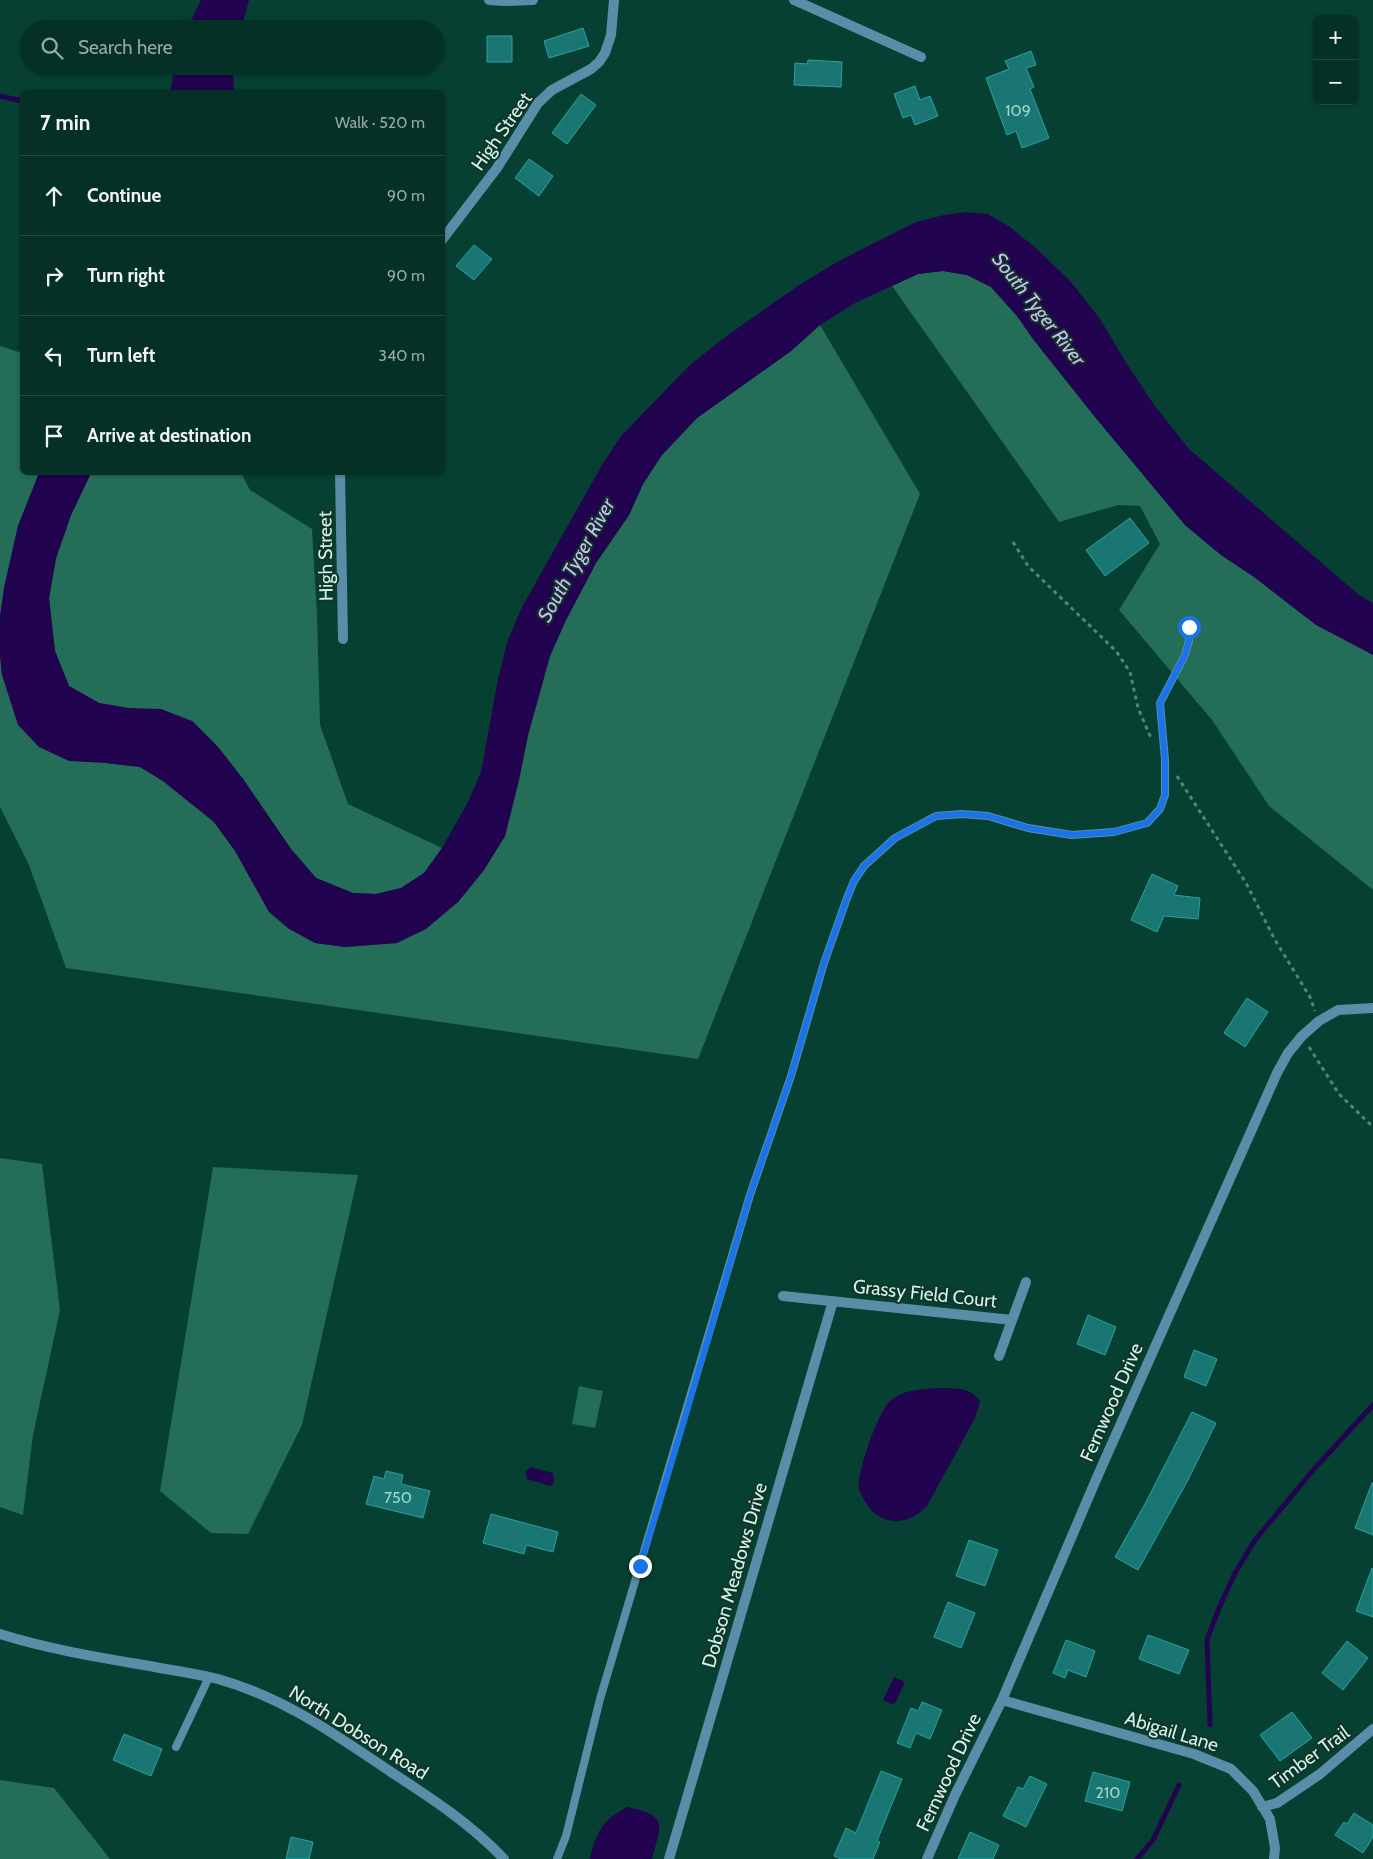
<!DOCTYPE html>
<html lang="en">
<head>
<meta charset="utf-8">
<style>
	:root { --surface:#043026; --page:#0d382e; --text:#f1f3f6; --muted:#97a9a7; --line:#254b43 }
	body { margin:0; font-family:Cabin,sans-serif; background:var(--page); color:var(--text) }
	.controls { position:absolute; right:15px; top:15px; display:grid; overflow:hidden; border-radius:8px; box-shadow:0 1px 4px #0004 }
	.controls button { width:45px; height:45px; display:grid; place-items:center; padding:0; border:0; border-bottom:1px solid var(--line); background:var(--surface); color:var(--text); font:25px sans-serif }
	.stop { position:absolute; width:15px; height:15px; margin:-11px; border:4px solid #1a73e8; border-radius:50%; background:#fff }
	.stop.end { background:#1a73e8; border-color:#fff; box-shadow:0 1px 5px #0008 }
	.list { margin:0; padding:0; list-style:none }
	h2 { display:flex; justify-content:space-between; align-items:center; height:65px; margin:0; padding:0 20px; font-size:21px }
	h2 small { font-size:16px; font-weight:400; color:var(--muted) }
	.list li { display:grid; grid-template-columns:32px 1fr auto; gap:15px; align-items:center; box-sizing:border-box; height:80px; padding:0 20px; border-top:1px solid var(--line) }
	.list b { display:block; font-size:19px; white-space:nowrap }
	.list em { font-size:16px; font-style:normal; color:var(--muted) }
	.icon { flex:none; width:28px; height:28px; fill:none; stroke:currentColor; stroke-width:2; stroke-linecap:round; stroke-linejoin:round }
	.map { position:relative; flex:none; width:1373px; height:1859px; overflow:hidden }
	.search { position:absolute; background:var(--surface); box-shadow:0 1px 4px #0004; left:20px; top:20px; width:425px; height:55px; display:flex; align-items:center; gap:12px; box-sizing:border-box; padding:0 18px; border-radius:28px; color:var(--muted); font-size:19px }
	.panel { position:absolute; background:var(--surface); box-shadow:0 1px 4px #0004; left:20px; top:90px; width:425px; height:385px; border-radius:8px }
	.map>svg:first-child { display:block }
	.green { fill:#246e59 }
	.water { fill:#21034f }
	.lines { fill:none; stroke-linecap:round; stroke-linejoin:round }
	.stream { stroke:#21034f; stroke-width:5 }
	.building { fill:#1a7673; stroke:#29a29d }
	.path { stroke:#518677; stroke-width:3; stroke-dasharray:4 4; stroke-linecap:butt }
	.lane { stroke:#598da8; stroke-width:8 }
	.street { stroke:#598da8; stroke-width:10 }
	.route { stroke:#1a73e8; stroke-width:6 }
	.labels { text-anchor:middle; stroke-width:4; stroke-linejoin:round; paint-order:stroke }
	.number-label { font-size:16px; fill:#9ed7ca }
	.street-label { font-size:19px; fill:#caf7e7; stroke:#143229 }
	.water-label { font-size:20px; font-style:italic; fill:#c6bff3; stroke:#143229 }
</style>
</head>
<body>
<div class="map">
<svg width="1373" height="1859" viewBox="0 0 1373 1859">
	<rect width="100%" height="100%" fill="#064032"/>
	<path class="green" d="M943 271 967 275 991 287 1017 316 1033 339 1095 417 1185 525 1221 555 1373 655V890L1269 806 1212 720 1119 610 1160 544 1140 506 1118 505 1059 522 892 286 918 274Z
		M820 325 920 494 698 1059 66 968 29 865 0 807V655L2 675 106 763 140 767 163 781 214 822 235 850 315 943 345 947 397 943 458 902 484 870 505 836 519 780 528 735 550 656 566 620 596 563 629 515 643 484 662 455 697 418 791 351Z
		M0 346 22 353V472L39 473 18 526 4 588 0 617Z
		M91 473H241L250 490 312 529 317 616 320 725 348 804 442 848 424 873 401 888 376 894 353 893 316 878 291 849 243 779 218 747 192 721 99 703 69 686 55 651 49 598 56 559 71 515Z
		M0 1158 42 1164 60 1310 33 1435 23 1515 0 1507Z
		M213 1167 358 1175 302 1425 248 1534 211 1533 160 1491Z
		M579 1386 603 1391 595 1428 572 1424Z
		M0 1780 54 1788 110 1859H0Z"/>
	<path class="water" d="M201 0H249L241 29H187Z
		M175 66H233L234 92H170Z
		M966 212 988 214 1010 227 1037 249 1071 282 1100 319 1125 361 1154 405 1189 449 1359 595 1373 603V655L1316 625 1254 577 1221 555 1185 525 1095 417 1033 339 1017 316 991 287 967 275 943 271 918 274 855 303 820 325 791 351 697 418 662 455 643 484 629 515 596 563 566 620 550 656 528 735 519 780 505 836 484 870 458 902 426 929 397 943 345 947 315 943 289 929 269 912 235 851 214 822 163 781 140 767 106 763 69 761 39 747 18 725 2 675 0 655V617L4 588 18 526 39 473H91L71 515 56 558 49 598 55 651 69 686 99 703 129 708 161 709 192 721 218 747 243 779 291 849 316 878 353 893 376 894 401 888 424 873 442 848 468 802 481 772 497 684 507 642 522 607 602 465 621 436 691 364 728 335 799 285 837 262 916 222 944 215Z
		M934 1388C952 1389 971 1385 980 1402L975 1418 927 1506C908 1527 879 1527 864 1500 863 1497 860 1493 859 1490 856 1474 878 1411 891 1400 903 1390 919 1390 934 1388Z
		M530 1467 553 1473 554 1483 550 1486 527 1479 525 1472Z
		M894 1677 905 1682 894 1705 883 1700Z
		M628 1807C669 1816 661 1824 652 1859H590C595 1833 604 1818 628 1807Z"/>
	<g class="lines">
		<path class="stream" d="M0 96 22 101
			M1210 1725 1207 1640 1219 1608 1235 1573 1255 1540 1315 1468 1373 1405
			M1137 1859 1153 1840 1179 1785"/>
	</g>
	<path class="building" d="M583 28 589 46 549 58 544 41Z
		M487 36H512V62H487Z
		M1031 51 1036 65 1026 68 1034 87 1030 89 1049 138 1022 148 1016 131 1007 135 986 78 1009 69 1005 61Z
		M808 60 842 62 841 87 794 85 795 63 807 64Z
		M915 86 920 100 930 96 938 116 915 125 911 115 903 118 894 94Z
		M581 94 596 105 567 144 552 133Z
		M529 159 553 176 539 196 515 178Z
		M474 245 492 259 474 280 456 266Z
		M1130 518 1149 543 1105 576 1086 550Z
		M1152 874 1178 886 1174 895 1200 898 1198 919 1164 916 1157 932 1131 920Z
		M1247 998 1268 1012 1245 1047 1224 1033Z
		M1088 1315 1116 1327 1105 1355 1077 1344Z
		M1194 1350 1217 1359 1206 1386 1184 1377Z
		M1192 1412 1216 1423 1188 1480 1138 1570 1115 1557 1145 1504Z
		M386 1471 403 1475 401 1484 430 1491 423 1518 366 1504 374 1476 384 1479Z
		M1372 1483H1373V1535L1355 1528Z
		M491 1514 558 1532 553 1552 526 1545 524 1554 483 1543Z
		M969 1540 998 1550 985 1586 956 1576Z
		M1372 1568 1373 1569V1617L1356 1611Z
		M948 1602 975 1613 961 1648 934 1637Z
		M1148 1635 1189 1650 1179 1674 1139 1659Z
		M1066 1640 1095 1651 1086 1677 1068 1670 1065 1678 1053 1673Z
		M1347 1641 1368 1658 1343 1690 1322 1673Z
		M922 1702 942 1710 930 1739 916 1733 910 1748 897 1743 911 1708 918 1711Z
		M1292 1712 1312 1738 1280 1761 1260 1735Z
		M124 1734 162 1749 151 1776 113 1760Z
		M881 1771 902 1779 877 1841 880 1842 873 1859H841L834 1856 846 1828 856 1833Z
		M1093 1772 1130 1782 1122 1811 1085 1801Z
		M1030 1776 1047 1784 1026 1827 1003 1816 1018 1787 1023 1789Z
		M1354 1813 1373 1825V1837L1363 1853 1335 1835 1344 1822 1347 1824Z
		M970 1832 999 1845 993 1859H958Z
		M291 1837 313 1842 309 1859H286Z"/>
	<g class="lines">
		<path class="path" d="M1013 542 1028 566 1116 651 1130 672 1138 708 1151 738
			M1177 776 1246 883 1275 940 1310 997 1315 1011
			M1309 1047 1339 1094 1373 1127"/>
		<path class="lane" d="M176 1747 209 1677
			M557 1859 566 1836 600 1699 750 1195 791 1076 824 963 847 898 854 881 864 866 895 838 936 816 962 814 988 816 1028 828 1072 835 1114 832 1147 823 1160 809 1165 795V760L1160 703 1185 655 1189 641V627"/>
		<path class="street" d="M489 0 505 1 533 0
			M794 0 921 57
			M442 240 497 168 538 103 552 90 591 69 599 62 605 53 611 35 614 0
			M340 472 343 639
			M783 1296 1012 1320
			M999 1356 1026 1282
			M0 1634C54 1651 111 1659 166 1669 184 1672 201 1675 218 1679 285 1698 334 1734 391 1772 431 1798 471 1824 504 1859
			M1002 1700 1194 1754 1231 1769 1253 1791 1270 1819 1275 1848 1274 1859
			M1262 1807 1277 1803 1320 1774 1373 1729
			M669 1859 833 1301
			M927 1859 955 1795 1002 1700 1098 1475 1277 1073 1288 1053 1302 1036 1319 1021 1338 1010 1373 1008"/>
	</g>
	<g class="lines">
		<path class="route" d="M640 1566 683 1424 750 1195 791 1076 824 963 847 898 854 881 864 866 895 838 936 816 962 814 988 816 1028 828 1072 835 1114 832 1147 823 1160 809 1165 795V760L1160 703 1185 655 1189 641V627"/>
	</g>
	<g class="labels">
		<g class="number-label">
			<text x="1018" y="116">109</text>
			<text x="398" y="1503">750</text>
			<text x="1108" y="1798">210</text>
		</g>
		<g class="street-label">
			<text transform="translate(501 131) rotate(-55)" y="7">High Street</text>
			<text transform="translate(325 556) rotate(-91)" y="7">High Street</text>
			<text transform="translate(925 1293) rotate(6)" y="7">Grassy Field Court</text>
			<text transform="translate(1111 1402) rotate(-66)" y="7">Fernwood Drive</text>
			<text transform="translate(734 1575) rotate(-74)" y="7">Dobson Meadows Drive</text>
			<text transform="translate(1172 1731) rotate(17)" y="7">Abigail Lane</text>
			<text transform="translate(359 1732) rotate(32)" y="7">North Dobson Road</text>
			<text transform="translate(1309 1757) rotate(-36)" y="7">Timber Trail</text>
			<text transform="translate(948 1772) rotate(-65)" y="7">Fernwood Drive</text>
		</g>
		<g class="water-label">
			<text transform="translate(1039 309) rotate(52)" y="7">South Tyger River</text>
			<text transform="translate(576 560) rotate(-61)" y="7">South Tyger River</text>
		</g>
	</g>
</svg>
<div class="controls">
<button>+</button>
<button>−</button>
</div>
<div class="stop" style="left:1189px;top:627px"></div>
<div class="stop end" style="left:640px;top:1566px"></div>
<div class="search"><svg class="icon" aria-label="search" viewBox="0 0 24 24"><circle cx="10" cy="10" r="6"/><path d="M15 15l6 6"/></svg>Search here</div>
<section class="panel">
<h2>7 min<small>Walk · 520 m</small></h2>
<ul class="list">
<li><svg class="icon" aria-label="ahead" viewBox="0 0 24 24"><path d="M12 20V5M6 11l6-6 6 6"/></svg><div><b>Continue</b></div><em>90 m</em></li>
<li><svg class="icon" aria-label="right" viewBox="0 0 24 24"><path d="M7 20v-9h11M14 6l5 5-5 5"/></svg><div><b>Turn right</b></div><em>90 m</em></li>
<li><svg class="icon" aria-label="left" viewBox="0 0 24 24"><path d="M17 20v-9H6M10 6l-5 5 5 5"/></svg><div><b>Turn left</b></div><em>340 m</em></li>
<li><svg class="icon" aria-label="arrive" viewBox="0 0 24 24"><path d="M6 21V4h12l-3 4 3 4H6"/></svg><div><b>Arrive at destination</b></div></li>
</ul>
</section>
</div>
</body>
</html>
